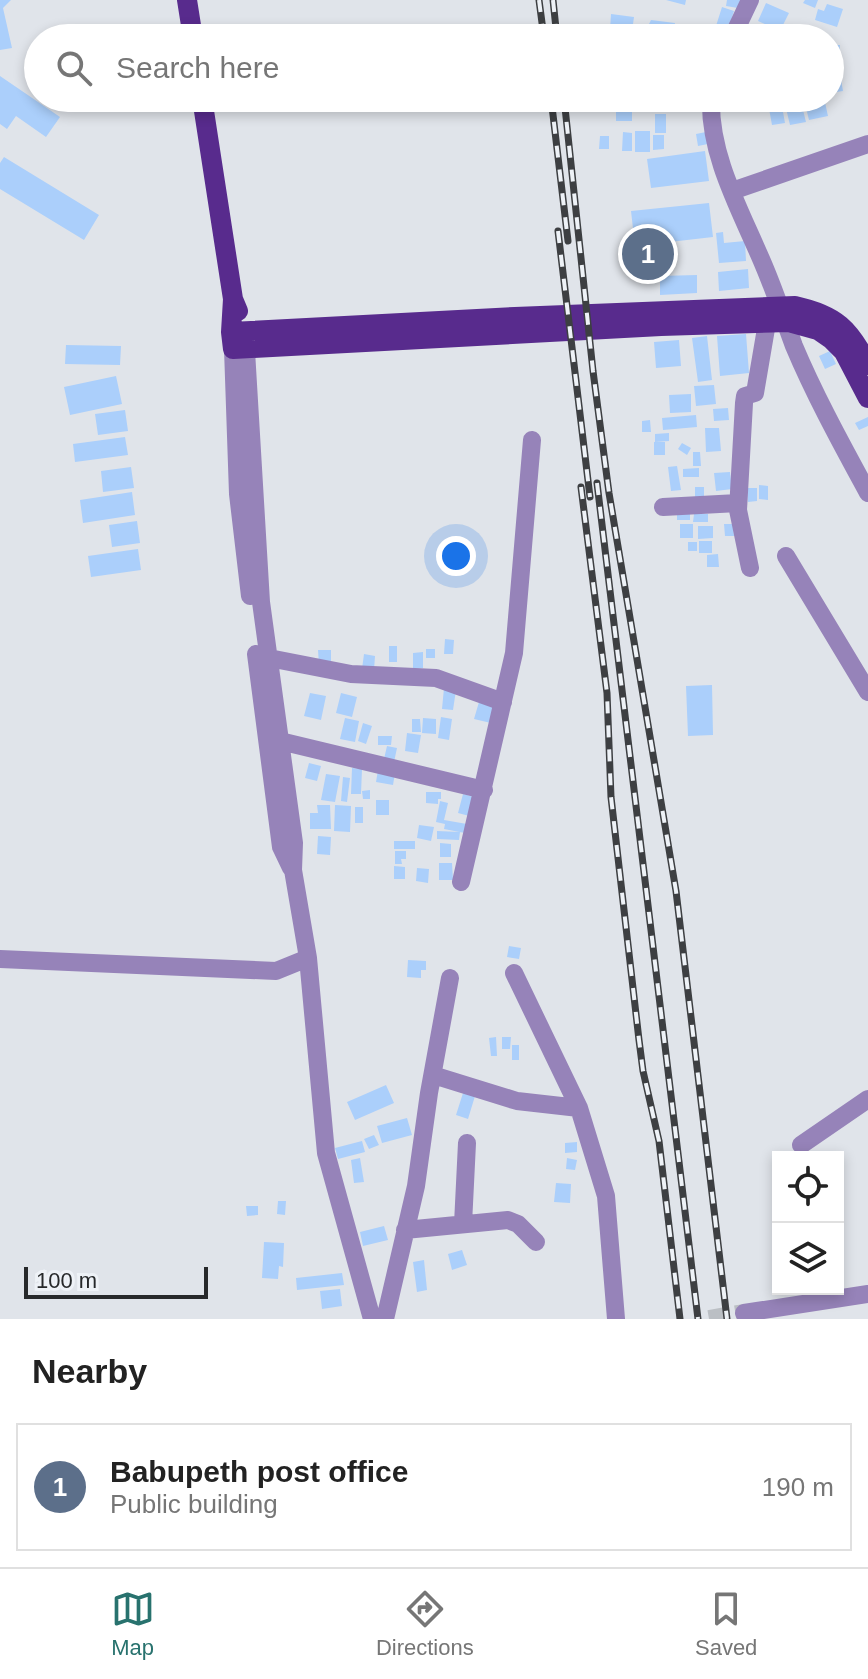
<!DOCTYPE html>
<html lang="en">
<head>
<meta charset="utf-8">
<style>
	:root { --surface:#fff; --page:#f6f6f6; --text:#222; --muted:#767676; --line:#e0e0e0; --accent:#28726e }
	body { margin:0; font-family:Arial,sans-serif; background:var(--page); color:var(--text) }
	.controls { position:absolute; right:24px; bottom:24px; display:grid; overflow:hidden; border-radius:0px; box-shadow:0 4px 12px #0003 }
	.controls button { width:72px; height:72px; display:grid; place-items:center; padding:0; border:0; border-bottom:2px solid var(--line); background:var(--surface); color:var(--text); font:40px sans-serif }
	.scale { position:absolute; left:24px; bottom:20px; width:184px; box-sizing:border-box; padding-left:8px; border:4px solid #27292b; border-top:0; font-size:22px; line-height:28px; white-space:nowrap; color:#27292b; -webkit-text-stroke:6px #eef2f7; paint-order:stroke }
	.you { position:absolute; left:456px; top:556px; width:28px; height:28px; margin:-20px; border:6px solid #fff; border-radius:50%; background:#1a73e8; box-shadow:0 0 0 12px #1a73e833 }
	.badge { display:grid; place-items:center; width:52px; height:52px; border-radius:50%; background:var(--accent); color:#fff; font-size:26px; font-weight:700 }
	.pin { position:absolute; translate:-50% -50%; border:4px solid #fff; box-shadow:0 2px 8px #0006 }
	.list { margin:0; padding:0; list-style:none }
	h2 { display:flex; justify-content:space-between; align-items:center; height:104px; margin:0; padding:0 32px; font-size:34px }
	h2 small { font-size:26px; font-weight:400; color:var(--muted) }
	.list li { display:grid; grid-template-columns:52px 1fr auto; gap:24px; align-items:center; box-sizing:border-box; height:128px; margin:0 16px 16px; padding:0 16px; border:2px solid var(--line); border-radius:0px }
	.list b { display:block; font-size:30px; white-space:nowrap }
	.list p { margin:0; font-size:26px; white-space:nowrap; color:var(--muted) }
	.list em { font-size:26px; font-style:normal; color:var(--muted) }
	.icon { flex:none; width:44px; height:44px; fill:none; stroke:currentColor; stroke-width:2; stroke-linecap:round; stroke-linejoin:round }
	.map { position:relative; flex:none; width:868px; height:1319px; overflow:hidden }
	.search { position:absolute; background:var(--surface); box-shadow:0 4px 12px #0003; left:24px; right:24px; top:24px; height:88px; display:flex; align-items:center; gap:20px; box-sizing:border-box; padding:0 28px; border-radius:44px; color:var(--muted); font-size:30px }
	.sheet { height:248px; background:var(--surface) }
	nav { display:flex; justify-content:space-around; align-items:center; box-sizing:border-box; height:112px; border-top:2px solid var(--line); background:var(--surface); font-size:22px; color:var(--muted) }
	nav a { display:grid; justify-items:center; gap:4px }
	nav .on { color:var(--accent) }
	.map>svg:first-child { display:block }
	.building { fill:#abcffb }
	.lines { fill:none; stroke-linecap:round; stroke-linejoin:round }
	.minor-tunnel { stroke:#bbbfc4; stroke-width:18; stroke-dasharray:18 9; stroke-linecap:butt }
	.minor { stroke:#9683b9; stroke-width:18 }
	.major { stroke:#582b8d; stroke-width:20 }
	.rail-casing { stroke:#3d3f42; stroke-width:7 }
	.rail { stroke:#eef2f7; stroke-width:4; stroke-dasharray:12; stroke-linecap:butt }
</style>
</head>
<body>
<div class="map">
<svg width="868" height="1319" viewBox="0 0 868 1319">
	<rect width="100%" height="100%" fill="#e0e4ea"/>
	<path class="building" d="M0 0H11L3 8 12 48 0 50Z
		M666 0H686L685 5Z
		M727 0H745L744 9 726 6Z
		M805 0H818L815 8 803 3Z
		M766 3 789 13 780 31 758 21Z
		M827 4 843 9 837 27 815 20 818 9 824 11Z
		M722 7 734 11 728 30 716 26Z
		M611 14 634 17 631 38 610 30Z
		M651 20 675 23 673 33 646 30Z
		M830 45H840L839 56 830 55Z
		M839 68 843 91 830 93V70Z
		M0 76 60 117 46 137 16 116 7 129 0 124Z
		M790 98H800L806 122 790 125 784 100Z
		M812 98H824L828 116 809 120 804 100Z
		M616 101H632V121H616Z
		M781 101 785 123 772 125 768 103Z
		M655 114H666V133H655Z
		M635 131H650V152H635Z
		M623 132 632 133V151H622Z
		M706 132 708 144 698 146 696 134Z
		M653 135H664V149L653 150Z
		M600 136H609V149H599Z
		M705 151 709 181 651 188 647 159Z
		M4 157 99 215 84 240 0 189V163Z
		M709 203 713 237 635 246 631 211Z
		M723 232 724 243 745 241 746 261 719 263 716 233Z
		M748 269 749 288 719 291 718 272Z
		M697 275V293L660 295V276Z
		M746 334 749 373 720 376 717 336Z
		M707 336 712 380 698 382 692 338Z
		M679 340 681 366 656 368 654 342Z
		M66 345 121 346 120 365 65 364Z
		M830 351 836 364 825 369 819 356Z
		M116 376 122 404 70 415 64 387Z
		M714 385 716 404 696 406 694 386Z
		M691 394V412L670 413 669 395Z
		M728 408 729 420 714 421 713 409Z
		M125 410 128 431 98 435 95 414Z
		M696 415 697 427 663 430 662 418Z
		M868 417V426L859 430 855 423Z
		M650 420 651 432H642V421Z
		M705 428H719L721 451 706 452Z
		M669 433V441L655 442V434Z
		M125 437 128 455 75 462 73 444Z
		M654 442H665V455H654Z
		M682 443 691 448 687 455 678 449Z
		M693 452H700L701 466H693Z
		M677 466 681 490 671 491 668 467Z
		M131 467 134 488 103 492 101 471Z
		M699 468V477H683V469Z
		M730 472 732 489 716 491 714 473Z
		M759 485 768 486V500L759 499Z
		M695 487H704V497H695Z
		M747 488H757V501L748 502Z
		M132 492 135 515 83 523 80 500Z
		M677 514H690V520H677Z
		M694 514H708V522H693Z
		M137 521 140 543 112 547 109 525Z
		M680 524H693V538H680Z
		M724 524H733L734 536H725Z
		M698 526H713V538L698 539Z
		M699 541H712V553H699Z
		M688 542H697V551H688Z
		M138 549 141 570 91 577 88 556Z
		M718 554 719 567H707V555Z
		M445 639 454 640 453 654H444Z
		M389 646H397V662H389Z
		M426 649H435V658H426Z
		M318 650H331V664L319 665Z
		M423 652V668L413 669V653Z
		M364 654 375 656 374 670 362 669Z
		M712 685 713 735 688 736 686 686Z
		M444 688 456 690 453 710 442 709Z
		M310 693 326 696 321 720 304 716Z
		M341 693 357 697 352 717 336 713Z
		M479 702 495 707 491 723 474 719Z
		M441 717 452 719 449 740 438 738Z
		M345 718 359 721 355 742 340 739Z
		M423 718 436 719V734L422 733Z
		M412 719H420L421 732H412Z
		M363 723 372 726 366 744 358 741Z
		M407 733 421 735 418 753 405 751Z
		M378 736H392L391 745H378Z
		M387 746 397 748 394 762 384 759Z
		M309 763 321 766 317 781 305 778Z
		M352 768 362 769 361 794H351Z
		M378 770 395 773 393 785 376 782Z
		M326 774 340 776 335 802 321 800Z
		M343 777 350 778 347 802 341 801Z
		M370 790V799H363L362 791Z
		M426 792H441V799H438V804L426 803Z
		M463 794 478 798 473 817 458 813Z
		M376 800H389V815H376Z
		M440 801 448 803 444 820 467 824 465 833 444 829 445 824 436 822Z
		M317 805H330L331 829H310V813H318Z
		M335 805 351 806 350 832 334 831Z
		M355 807H363V823H355Z
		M419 825 434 827 431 841 417 838Z
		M437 831 460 832 459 840 437 839Z
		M318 836 331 837 330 855 317 854Z
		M394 841H415V849H394Z
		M440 843 451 844V857H440Z
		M395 851H406V859H401L402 864H395Z
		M439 863H452L453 880H439Z
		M394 866 405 867V879H394Z
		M417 868 429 869 428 883 416 881Z
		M509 946 521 948 519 959 507 957Z
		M408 960 426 961V970H421V978L407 977Z
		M496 1037 497 1056H491L489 1038Z
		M502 1037H511L510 1049H502Z
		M512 1045H519V1060H512Z
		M386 1085 394 1103 355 1120 347 1102Z
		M463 1093 475 1096 468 1119 456 1115Z
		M407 1118 412 1135 382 1143 377 1126Z
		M374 1135 379 1145 369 1149 364 1139Z
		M362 1141 365 1152 338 1159 335 1148Z
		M577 1142V1152L565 1153V1143Z
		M360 1158 364 1182 354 1183 351 1160Z
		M567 1158 577 1160 575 1170 566 1169Z
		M556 1183 571 1184 570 1203 554 1202Z
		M278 1201H286L285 1215 277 1214Z
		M246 1206H258V1215L247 1216Z
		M384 1226 388 1240 363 1246 360 1232Z
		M264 1242 284 1243 283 1267 279 1266 278 1279 262 1278Z
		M462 1250 467 1265 452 1270 448 1254Z
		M424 1260 427 1290 417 1292 413 1262Z
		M342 1273 344 1285 297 1290 296 1278Z
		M340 1289 342 1306 322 1309 320 1291Z"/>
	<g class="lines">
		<path class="minor-tunnel" d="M709 1319 744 1313"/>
		<path class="minor" d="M732 38 750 0
			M711 98C709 157 742 213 764 266 775 292 784 319 794 346 815 396 842 445 868 493
			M732 191 868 144
			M233 349 238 494 250 596
			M663 507 738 503
			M786 556 868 692
			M750 568 738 510 744 403 745 396 755 393 769 311
			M256 654 281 847 291 868
			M269 658 351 674 436 678 503 702
			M280 741 484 790
			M461 882 514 653 532 440
			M308 958 326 1153 372 1319
			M0 959 276 971 308 958 293 870 294 843 261 602 245 334
			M514 973 579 1108 606 1196 616 1319
			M433 1075 517 1101 579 1108
			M801 1145 868 1099
			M463 1224 467 1143
			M405 1230 508 1220 518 1224 536 1242
			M744 1313 868 1294
			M385 1319 416 1186 429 1093 450 978"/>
		<path class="major" d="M187 0 193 38
			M202 98 233 299 238 311
			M233 299 231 332 233 349 661 326 789 322 818 330 831 339 844 352 868 398
			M231 332 515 317 795 306C836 315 850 329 868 365"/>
		<defs>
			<path id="rail" d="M539 0 544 38
				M553 0 557 38
				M551 98 568 241
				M564 98 593 371 609 493 676 891 727 1319
				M558 231 590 497
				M597 483 698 1319
				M581 487 607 693 611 797 639 1040 643 1071 659 1141 680 1319"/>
		</defs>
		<use href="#rail" class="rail-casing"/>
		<use href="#rail" class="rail"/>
	</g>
</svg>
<div class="controls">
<button><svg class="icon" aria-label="locate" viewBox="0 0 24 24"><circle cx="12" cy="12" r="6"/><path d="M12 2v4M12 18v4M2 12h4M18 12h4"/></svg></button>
<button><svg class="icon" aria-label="layers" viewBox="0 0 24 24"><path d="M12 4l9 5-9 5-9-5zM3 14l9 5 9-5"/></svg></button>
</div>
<div class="scale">100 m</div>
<div class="you"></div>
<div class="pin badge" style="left:648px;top:254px;background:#5c6f8a">1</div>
<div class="search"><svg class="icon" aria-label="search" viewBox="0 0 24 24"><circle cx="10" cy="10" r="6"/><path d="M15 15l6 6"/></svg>Search here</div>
</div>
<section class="sheet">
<h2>Nearby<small></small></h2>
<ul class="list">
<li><span class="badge" style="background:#5c6f8a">1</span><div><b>Babupeth post office</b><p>Public building</p></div><em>190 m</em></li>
</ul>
</section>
<nav>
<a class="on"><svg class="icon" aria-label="map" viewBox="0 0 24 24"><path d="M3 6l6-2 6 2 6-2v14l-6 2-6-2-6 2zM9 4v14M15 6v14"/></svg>Map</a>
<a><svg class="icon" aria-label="directions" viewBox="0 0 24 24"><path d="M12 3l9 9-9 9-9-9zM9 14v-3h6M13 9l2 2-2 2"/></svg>Directions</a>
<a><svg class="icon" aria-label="saved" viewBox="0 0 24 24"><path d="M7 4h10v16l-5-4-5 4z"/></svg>Saved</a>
</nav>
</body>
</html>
